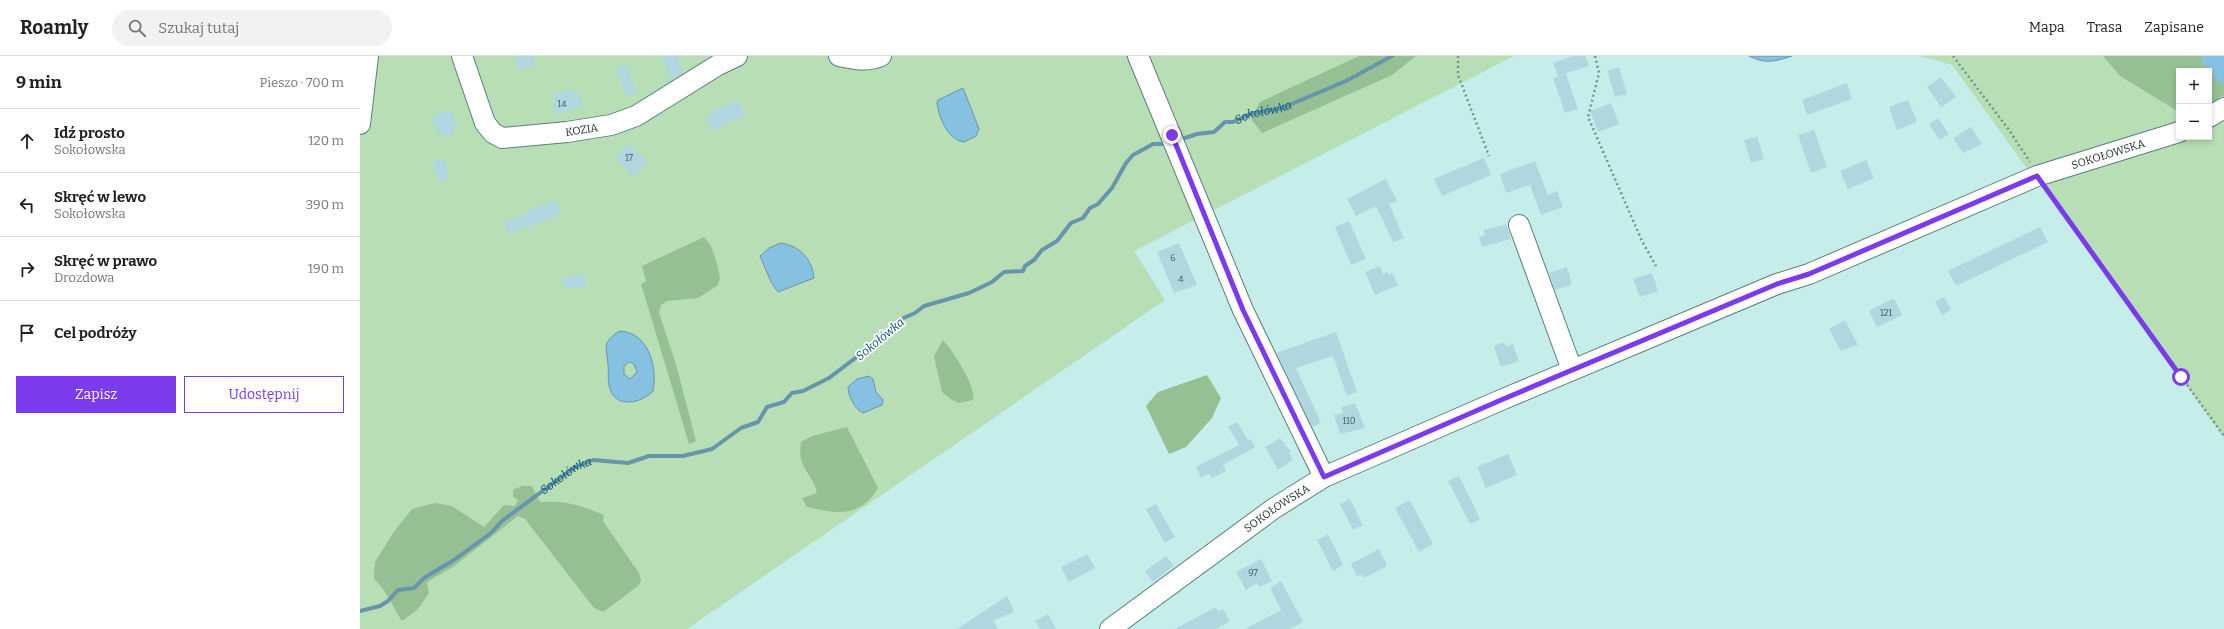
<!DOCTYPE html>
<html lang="pl">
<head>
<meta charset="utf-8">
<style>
	:root { --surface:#fff; --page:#f2f2f2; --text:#222; --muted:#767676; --line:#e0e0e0; --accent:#7c3aed }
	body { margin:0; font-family:Bitter,serif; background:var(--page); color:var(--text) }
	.controls { position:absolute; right:12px; top:12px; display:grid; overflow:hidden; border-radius:0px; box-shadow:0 2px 6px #0003 }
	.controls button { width:36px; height:36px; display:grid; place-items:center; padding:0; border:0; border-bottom:1px solid var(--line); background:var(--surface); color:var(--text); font:20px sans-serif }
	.stop { position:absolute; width:12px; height:12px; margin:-9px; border:3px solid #7c3aed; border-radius:50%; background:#fff }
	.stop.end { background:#7c3aed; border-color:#fff; box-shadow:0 1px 4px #0008 }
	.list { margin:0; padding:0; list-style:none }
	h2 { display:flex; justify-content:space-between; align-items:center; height:52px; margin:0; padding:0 16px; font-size:17px }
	h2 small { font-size:13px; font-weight:400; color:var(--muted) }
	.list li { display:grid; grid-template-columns:26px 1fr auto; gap:12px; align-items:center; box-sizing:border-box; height:64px; padding:0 16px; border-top:1px solid var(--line) }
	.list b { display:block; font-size:15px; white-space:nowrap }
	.list p { margin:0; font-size:13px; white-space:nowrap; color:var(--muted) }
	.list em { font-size:13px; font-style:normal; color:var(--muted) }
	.actions { display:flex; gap:8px; padding:12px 16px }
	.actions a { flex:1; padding:9px 0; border:1px solid var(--accent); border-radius:0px; text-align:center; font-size:14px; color:var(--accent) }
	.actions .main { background:var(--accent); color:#fff }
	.icon { flex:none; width:22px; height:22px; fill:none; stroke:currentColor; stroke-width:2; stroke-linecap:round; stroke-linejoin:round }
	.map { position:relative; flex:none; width:1864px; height:573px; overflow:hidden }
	header { display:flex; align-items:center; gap:24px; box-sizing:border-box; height:56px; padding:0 20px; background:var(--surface); border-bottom:1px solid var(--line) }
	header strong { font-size:19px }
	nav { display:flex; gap:22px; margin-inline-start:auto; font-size:14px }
	.search { width:280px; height:36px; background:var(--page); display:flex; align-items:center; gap:10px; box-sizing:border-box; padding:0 14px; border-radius:22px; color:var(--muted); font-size:15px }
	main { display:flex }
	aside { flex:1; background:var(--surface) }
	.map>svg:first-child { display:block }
	.green { fill:#b8deb6; fill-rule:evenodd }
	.forest { fill:#96c093 }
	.water { fill:#86c1e2; stroke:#6795ac; fill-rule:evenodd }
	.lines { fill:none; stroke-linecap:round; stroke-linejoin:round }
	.stream { stroke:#6795ac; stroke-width:4 }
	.river { stroke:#86c1e2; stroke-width:24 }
	.building { fill:#b0d7df }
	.minor-casing { stroke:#5a7f7c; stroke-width:22 }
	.path { stroke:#75928f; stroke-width:2.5; stroke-dasharray:2 3; stroke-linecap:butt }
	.minor { stroke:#fff; stroke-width:20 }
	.route { stroke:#7c3aed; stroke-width:5 }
	.labels { text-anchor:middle; stroke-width:3.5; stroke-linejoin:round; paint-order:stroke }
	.number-label { font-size:9px; fill:#42585a }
	.street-label { font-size:11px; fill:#1e2e2d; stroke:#fff }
	.water-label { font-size:12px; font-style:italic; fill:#0a5676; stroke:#fff }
</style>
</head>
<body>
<header>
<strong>Roamly</strong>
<div class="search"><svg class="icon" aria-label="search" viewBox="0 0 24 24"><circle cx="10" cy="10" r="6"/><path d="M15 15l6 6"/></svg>Szukaj tutaj</div>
<nav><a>Mapa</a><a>Trasa</a><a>Zapisane</a></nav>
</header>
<main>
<aside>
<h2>9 min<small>Pieszo · 700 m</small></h2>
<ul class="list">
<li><svg class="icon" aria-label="ahead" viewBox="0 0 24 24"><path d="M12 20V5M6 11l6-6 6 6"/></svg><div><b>Idź prosto</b><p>Sokołowska</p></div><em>120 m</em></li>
<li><svg class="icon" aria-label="left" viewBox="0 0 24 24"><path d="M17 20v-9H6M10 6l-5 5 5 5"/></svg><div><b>Skręć w lewo</b><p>Sokołowska</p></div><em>390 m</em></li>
<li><svg class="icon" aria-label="right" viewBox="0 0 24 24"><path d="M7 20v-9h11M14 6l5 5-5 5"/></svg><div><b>Skręć w prawo</b><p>Drozdowa</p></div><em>190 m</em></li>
<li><svg class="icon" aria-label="arrive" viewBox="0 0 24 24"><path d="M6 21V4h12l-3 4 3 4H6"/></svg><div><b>Cel podróży</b></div></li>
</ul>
<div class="actions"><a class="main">Zapisz</a><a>Udostępnij</a></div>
</aside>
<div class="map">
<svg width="1864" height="573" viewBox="0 0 1864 573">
	<rect width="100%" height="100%" fill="#c5eeea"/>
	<path class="green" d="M0 0H1154L774 195 805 244 327 573H0Z
		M1560 0H1864V382L1671 113 1668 114 1592 9ZM1819 15H1849V81H1819Z"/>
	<path class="forest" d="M999 0H1056L1032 19 902 77 891 63 900 46Z
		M1743 0H1864V39L1849 48V15H1819V56L1760 20Z
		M344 181 351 190 358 211 360 223 357 230 338 242 307 245 301 249 299 256 317 312 336 385 329 388 281 228 286 225 282 210Z
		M583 284C592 294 617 331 613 344L599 347 592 344 582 336 574 300Z
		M847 319 861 342 852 362 826 391 809 398 786 350 798 336Z
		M487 371 518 432C500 462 477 458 447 451L442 442 455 438 457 435C450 414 437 412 441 386L452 380Z
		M162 430H172L180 446C206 445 220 449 244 459L243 465 279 517 281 525 278 530 243 556 234 552 165 463 158 460 93 511 67 526 69 537 57 554 42 565C32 550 27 535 14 523L15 506 33 477 52 453 75 447 92 450 124 471 144 449 155 450 158 444 153 441V434Z"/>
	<path class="water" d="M1389 0H1432C1414 6 1405 8 1389 0Z
		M603 32 619 73 616 80 604 86C588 84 579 62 577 47L578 44Z
		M421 187C440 190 452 203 454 222L418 236 411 226 400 200 409 192Z
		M260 275C288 276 298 311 293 335 282 347 256 353 250 333 247 324 249 317 248 309 247 292 241 286 260 275ZM269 306 274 308 277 316 270 323 264 318V310Z
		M509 320 513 323 516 336 523 344 522 349 503 357C495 354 488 339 488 331L497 323Z"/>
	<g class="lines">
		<g class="stream">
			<path id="s1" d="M819 84 837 78 854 76 865 66H873L890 58 922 52 986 25 1032 0"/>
			<path id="s2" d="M0 555 20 550 28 545 38 534 54 532 64 522 94 504 131 477 142 465 215 411 233 404 268 407 289 400H323L352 393 381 372 398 366 407 351 424 346 432 337 443 335 469 322 514 288 526 281 539 264 555 257 564 250 609 237 632 226 644 216 663 215 665 210 674 204 682 194 697 185 711 167 723 162 730 152 738 148 752 132 766 107 773 99 793 88H808"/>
		</g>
		<path class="river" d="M1853 0 1864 15"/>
	</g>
	<path class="building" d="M165 0H173L176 9 159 14 155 3Z
		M303 0H317L323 17 310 23Z
		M1213 0H1225L1229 10 1198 20 1193 7Z
		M267 8 276 37 266 40 257 11Z
		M1259 11 1267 38 1255 41 1247 15Z
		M1206 18 1218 53 1205 57 1193 22Z
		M1581 21 1596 41 1581 51 1567 31Z
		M1487 27 1492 43 1447 59 1442 44Z
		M213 33 214 38 219 37 223 50 195 59 192 49 195 47 193 39Z
		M377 44 379 49 384 51 383 56 385 60 352 75 346 62 352 59 351 57Z
		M1548 44 1557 66 1537 74 1529 51Z
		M1251 47 1259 68 1238 76 1230 55Z
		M81 53 86 56 92 55 97 72 93 73 94 78 84 81 83 77 78 78 73 61 78 59Z
		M1578 62 1589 78 1580 84 1569 68Z
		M1611 71 1622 88 1603 97 1593 82Z
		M1454 74 1467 111 1451 117 1438 79Z
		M1397 81 1404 103 1391 107 1384 84Z
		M268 88 288 105 275 120 255 103Z
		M84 102 90 121 78 125 72 106Z
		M1124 102 1131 119 1082 140 1074 123Z
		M1506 104 1514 122 1488 133 1480 115Z
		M1175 105 1188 139 1197 135 1203 151 1181 159 1170 129 1146 137 1140 118Z
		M1026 123 1037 145 1029 148 1044 182 1033 186 1016 150 996 160 987 143Z
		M196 144 201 159 148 178 144 166 169 157 167 154Z
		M989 165 1006 203 991 209 975 171Z
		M1146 168 1151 183 1122 191 1119 181 1125 179 1124 174Z
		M1680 171 1688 186 1596 230 1588 215Z
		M819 187 837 229 814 237 797 196Z
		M1020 210 1023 218 1027 216 1028 219 1032 217 1038 229 1015 239 1005 216Z
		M1207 211 1212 229 1195 234 1189 217Z
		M1292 217 1298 235 1280 241 1273 223Z
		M225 219 226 231 204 233 203 221Z
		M1584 241 1591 254 1582 259 1575 246Z
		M1534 242 1542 259 1517 271 1509 255Z
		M1485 264 1498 289 1481 295 1469 273Z
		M976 276 997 336 987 340 973 300 936 312 961 367 952 371 916 297Z
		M1144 286 1146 290 1153 288 1159 305 1141 311 1134 290Z
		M995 347 1005 372 980 378 974 359 983 357 981 351Z
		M877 366 888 384 891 383 895 391 863 409 866 415 852 422 849 418 841 422 836 411 879 389 868 371Z
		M920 382 931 396 929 397 933 404 918 414 905 391Z
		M1148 398 1157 419 1126 432 1117 411Z
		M1099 420 1120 463 1110 468 1088 425Z
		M990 443 1003 469 993 474 980 448Z
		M1050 444 1073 488 1059 496 1035 452Z
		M796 448 815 481 805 487 786 453Z
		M968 478 983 509 973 515 957 484Z
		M1019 493 1027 510 1004 522 1002 518 997 520 991 508Z
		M727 498 735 512 709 526 701 511Z
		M806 500 814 510 793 526 785 515Z
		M901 503 912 525 900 531 897 527 886 534 876 516Z
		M921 525 943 566 929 573H885L921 554 910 532Z
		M647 540 654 556 633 565 638 573H597Z
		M856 551 858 555 863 553 870 565 856 573H815Z
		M688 558 696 573H680L675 565Z"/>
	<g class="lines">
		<defs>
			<g id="minor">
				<path id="s3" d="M102 0 125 67 133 77 142 82 207 76 251 69 276 60 358 9 377 0"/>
				<path d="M479 0C494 3 507 6 521 0"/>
				<path d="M778 0 883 254 964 421"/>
				<path d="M1849 61 1864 52"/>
				<path d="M0 68 8 0"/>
				<path d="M1159 169 1212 314"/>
				<path id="s4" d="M750 573 913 453 964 421 1141 344 1417 228 1449 218 1677 120 1819 76"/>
			</g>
		</defs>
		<use href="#minor" class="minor-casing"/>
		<path class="path" d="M1098 0V19L1129 100
			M1235 0 1239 17 1228 61 1282 185 1296 210
			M1593 0 1649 74 1670 106
			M1687 134 1864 380"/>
		<use href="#minor" class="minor"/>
	</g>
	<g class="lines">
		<path class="route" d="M812 79 883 254 964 421 1141 344 1417 228 1449 218 1677 120 1821 321"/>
	</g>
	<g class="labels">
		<g class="number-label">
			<text x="202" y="51">14</text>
			<text x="269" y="105">17</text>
			<text x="813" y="205">6</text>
			<text x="821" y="226">4</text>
			<text x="1526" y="260">121</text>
			<text x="989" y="368">110</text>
			<text x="893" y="520">97</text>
		</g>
		<g class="street-label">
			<text dy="4" stroke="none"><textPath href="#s3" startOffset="174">KOZIA</textPath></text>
			<text dy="4" stroke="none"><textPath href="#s4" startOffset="1111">SOKOŁOWSKA</textPath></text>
			<text dy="4" stroke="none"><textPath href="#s4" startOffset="206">SOKOŁOWSKA</textPath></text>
		</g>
		<g class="water-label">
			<text dy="4" stroke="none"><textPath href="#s1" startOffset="91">Sokołówka</textPath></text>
			<text transform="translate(520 283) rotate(-40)" y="4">Sokołówka</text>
			<text dy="4" stroke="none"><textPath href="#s2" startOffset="251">Sokołówka</textPath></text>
		</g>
	</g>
</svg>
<div class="controls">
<button>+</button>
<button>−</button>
</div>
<div class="stop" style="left:1821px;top:321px"></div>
<div class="stop end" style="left:812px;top:79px"></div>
</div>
</main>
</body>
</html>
